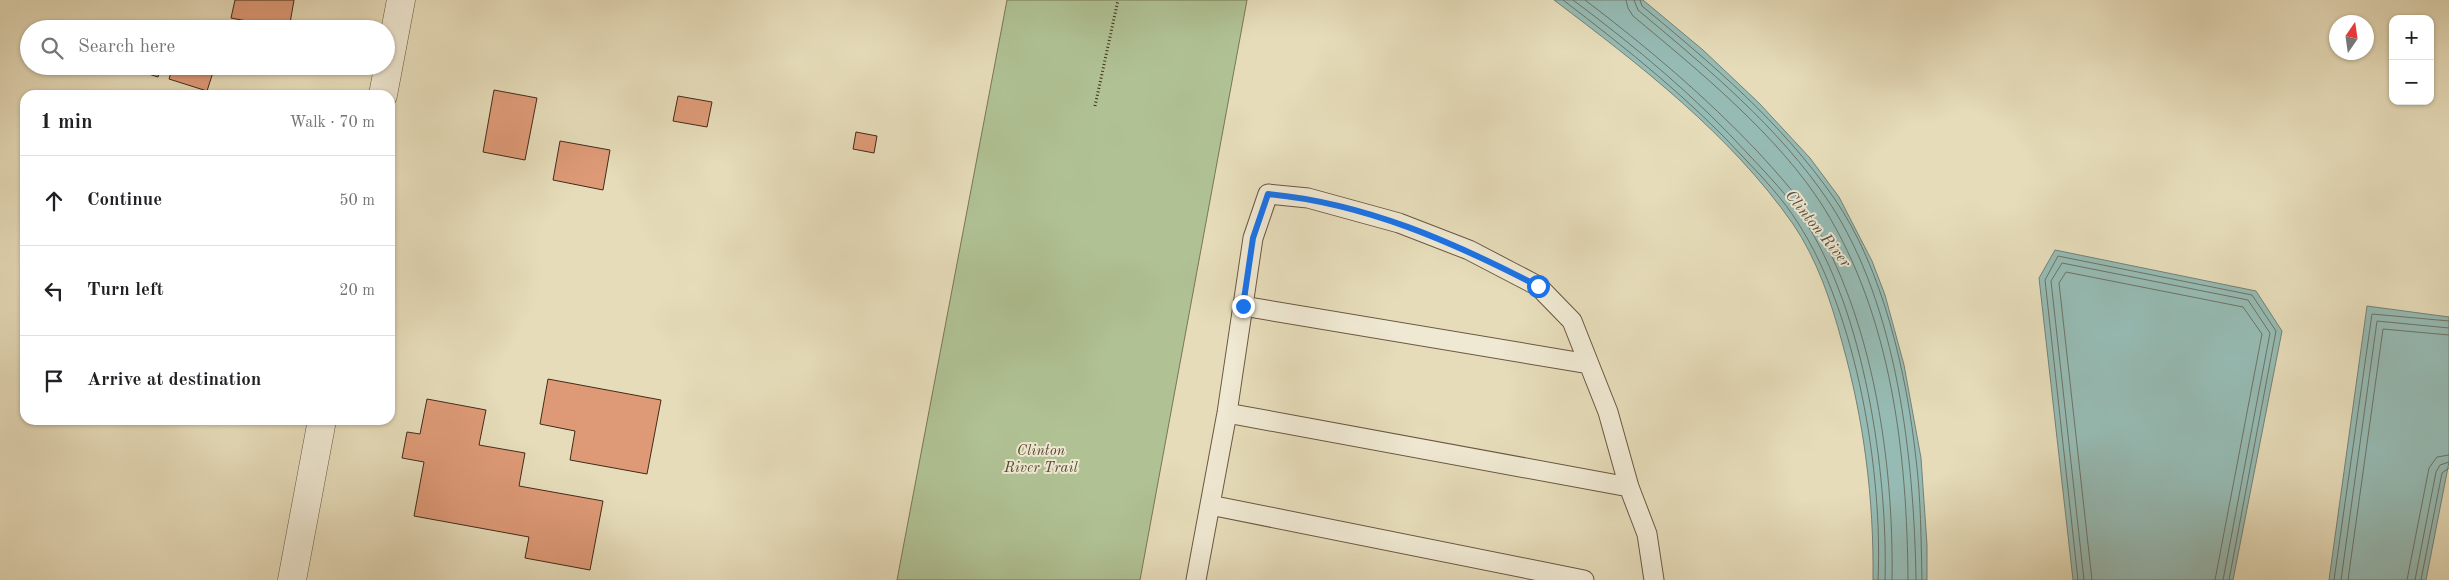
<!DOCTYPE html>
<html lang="en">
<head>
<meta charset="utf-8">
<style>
	:root { --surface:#fff; --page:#f6f6f6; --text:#202124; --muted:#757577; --line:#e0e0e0 }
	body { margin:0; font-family:"Old Standard TT",serif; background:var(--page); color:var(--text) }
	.controls { position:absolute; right:15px; top:15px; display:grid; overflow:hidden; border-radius:10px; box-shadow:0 1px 4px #0004 }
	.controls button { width:45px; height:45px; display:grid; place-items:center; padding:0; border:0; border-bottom:1px solid var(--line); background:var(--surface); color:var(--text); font:25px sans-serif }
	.compass { position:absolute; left:2329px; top:15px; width:45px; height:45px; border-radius:50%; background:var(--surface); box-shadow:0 1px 4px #0004; rotate:13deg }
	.stop { position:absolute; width:15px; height:15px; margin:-11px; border:4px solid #1a73e8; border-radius:50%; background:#fff }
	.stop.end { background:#1a73e8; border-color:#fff; box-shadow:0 1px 5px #0008 }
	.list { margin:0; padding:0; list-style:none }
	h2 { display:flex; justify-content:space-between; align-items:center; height:65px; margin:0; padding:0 20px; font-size:21px }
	h2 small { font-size:16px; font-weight:400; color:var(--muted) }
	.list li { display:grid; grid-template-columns:32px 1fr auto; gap:15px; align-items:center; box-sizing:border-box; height:90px; padding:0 20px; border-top:1px solid var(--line) }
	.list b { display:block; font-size:19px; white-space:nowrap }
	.list em { font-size:16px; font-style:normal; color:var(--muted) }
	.icon { flex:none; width:28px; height:28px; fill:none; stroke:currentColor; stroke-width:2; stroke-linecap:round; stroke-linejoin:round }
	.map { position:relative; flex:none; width:2449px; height:580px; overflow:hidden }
	.search { position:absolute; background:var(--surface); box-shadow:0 1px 4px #0004; left:20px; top:20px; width:375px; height:55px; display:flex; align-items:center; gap:12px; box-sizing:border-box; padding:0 18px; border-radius:28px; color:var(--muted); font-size:19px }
	.panel { position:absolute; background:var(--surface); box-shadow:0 1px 4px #0004; left:20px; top:90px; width:375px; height:335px; border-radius:15px }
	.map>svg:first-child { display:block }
	.green { fill:#b0c294; stroke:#787656 }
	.water { fill:#96bbb4; stroke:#748176 }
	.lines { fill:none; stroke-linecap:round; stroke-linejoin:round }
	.shore { stroke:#6c7366; stroke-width:1 }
	.building { fill:#de9a77; stroke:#412b19 }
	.service-casing { stroke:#6a5741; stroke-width:21 }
	.minor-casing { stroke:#6a5741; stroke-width:29 }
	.path { stroke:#412b19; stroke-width:3; stroke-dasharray:1 2.5; stroke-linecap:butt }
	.service { stroke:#efe8d2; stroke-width:19 }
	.minor { stroke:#efe8d2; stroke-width:28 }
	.route { stroke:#1a73e8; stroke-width:6 }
	.labels { text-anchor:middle; stroke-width:4; stroke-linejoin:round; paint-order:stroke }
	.park-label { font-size:15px; font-style:italic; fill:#574932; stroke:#efe8d2 }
	.water-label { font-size:16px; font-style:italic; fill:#564f40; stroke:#efe8d2 }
</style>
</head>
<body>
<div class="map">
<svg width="2449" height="580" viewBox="0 0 2449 580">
	<rect width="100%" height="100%" fill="#e6dcb9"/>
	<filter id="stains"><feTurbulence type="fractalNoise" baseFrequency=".004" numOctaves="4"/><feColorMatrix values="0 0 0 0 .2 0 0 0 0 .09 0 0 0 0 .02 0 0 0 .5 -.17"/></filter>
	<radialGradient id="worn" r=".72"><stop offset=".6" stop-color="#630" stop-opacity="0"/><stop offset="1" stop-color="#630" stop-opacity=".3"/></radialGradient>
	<path class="green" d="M1007 0H1247L1140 580H897Z"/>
	<path class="water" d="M1554 0H1643L1703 50 1759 103 1810 158 1839 197 1872 261 1885 295 1904 365 1921 458 1927 545V580H1873C1874 499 1864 420 1842 342 1831 301 1817 259 1793 224 1730 134 1640 65 1554 0Z
		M2055 250 2256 291 2282 331 2233 580H2073L2039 278Z
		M2367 306 2449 317V462L2426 580H2329Z"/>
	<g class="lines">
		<path class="shore" d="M1563 0C1627 49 1690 99 1745 159 1764 179 1783 199 1798 223 1857 314 1883 473 1878 580
			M1573 0C1636 47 1696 97 1749 155 1768 175 1787 195 1803 218 1864 310 1888 471 1885 580
			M1585 0C1647 47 1705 96 1758 152 1776 172 1796 193 1810 216 1873 318 1894 462 1892 580
			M1626 0 1628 8 1633 16C1698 70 1779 136 1824 208 1892 318 1907 454 1908 580
			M1634 0 1638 10C1707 68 1779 127 1829 202 1898 306 1914 459 1916 580
			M1640 0 1642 6C1712 64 1782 123 1834 198 1883 268 1907 375 1916 459 1921 499 1921 540 1922 580
			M2078 580 2045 280 2058 256 2252 295 2276 331 2229 580
			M2084 580 2051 281 2062 263 2248 300 2270 333 2223 580
			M2092 580 2059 283 2066 272 2243 307 2262 334 2215 580
			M2334 580 2372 314 2449 321
			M2341 580 2377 321 2449 328
			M2348 580 2383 329 2449 335
			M2407 580 2429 468 2437 457 2449 455
			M2415 580 2436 472 2440 465 2449 462
			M2421 580 2442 473 2449 468"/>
	</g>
	<path class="building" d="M235 0H294L289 29 231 18Z
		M134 66H161L158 77 133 69Z
		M173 66H215L207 91 169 79Z
		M494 90 537 98 525 160 483 152Z
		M678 96 712 102 707 127 673 121Z
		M856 132 877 136 874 153 853 149Z
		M560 141 610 150 603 190 553 180Z
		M548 379 661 400 647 474 570 460 575 431 540 424Z
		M427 399 486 410 479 445 525 453 519 486 603 501 590 570 525 558 529 537 414 516 424 462 402 458 407 432 420 434Z"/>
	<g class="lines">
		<defs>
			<path id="service" d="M1243 306 1589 364
				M1227 413 1629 487
				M1210 505 1584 580
				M1196 580 1227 413 1253 238 1268 194 1308 198 1399 223 1469 250 1538 286 1572 321 1608 412 1629 487 1647 534 1654 580"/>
			<path id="minor" d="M383 95 401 0
				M292 580 322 420"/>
		</defs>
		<use href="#service" class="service-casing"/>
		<use href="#minor" class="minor-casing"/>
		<path class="path" d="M1095 106 1118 0"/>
		<use href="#service" class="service"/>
		<use href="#minor" class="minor"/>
	</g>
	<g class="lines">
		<path class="route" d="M1243 306 1253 238 1268 194C1365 203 1453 242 1538 286"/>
	</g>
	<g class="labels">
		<g class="park-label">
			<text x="1041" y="455">Clinton<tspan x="1041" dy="17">River Trail</tspan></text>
		</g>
		<g class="water-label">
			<text transform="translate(1819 228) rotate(51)" y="6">Clinton River</text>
		</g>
	</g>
	<rect width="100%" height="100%" filter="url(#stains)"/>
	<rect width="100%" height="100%" fill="url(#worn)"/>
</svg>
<div class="controls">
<button>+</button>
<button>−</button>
</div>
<svg class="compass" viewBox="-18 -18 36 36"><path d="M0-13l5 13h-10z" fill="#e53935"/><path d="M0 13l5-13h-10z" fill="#757577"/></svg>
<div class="stop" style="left:1538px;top:286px"></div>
<div class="stop end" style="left:1243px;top:306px"></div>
<div class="search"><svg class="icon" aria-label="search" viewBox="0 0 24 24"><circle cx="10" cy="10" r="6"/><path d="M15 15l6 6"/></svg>Search here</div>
<section class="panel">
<h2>1 min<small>Walk · 70 m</small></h2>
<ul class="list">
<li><svg class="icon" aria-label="ahead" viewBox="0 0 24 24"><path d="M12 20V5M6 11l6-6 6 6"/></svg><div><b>Continue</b></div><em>50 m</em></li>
<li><svg class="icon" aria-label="left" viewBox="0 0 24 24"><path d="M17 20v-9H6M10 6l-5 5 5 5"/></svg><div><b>Turn left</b></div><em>20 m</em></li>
<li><svg class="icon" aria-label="arrive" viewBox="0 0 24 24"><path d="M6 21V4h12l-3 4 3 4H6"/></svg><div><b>Arrive at destination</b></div></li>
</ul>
</section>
</div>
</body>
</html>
